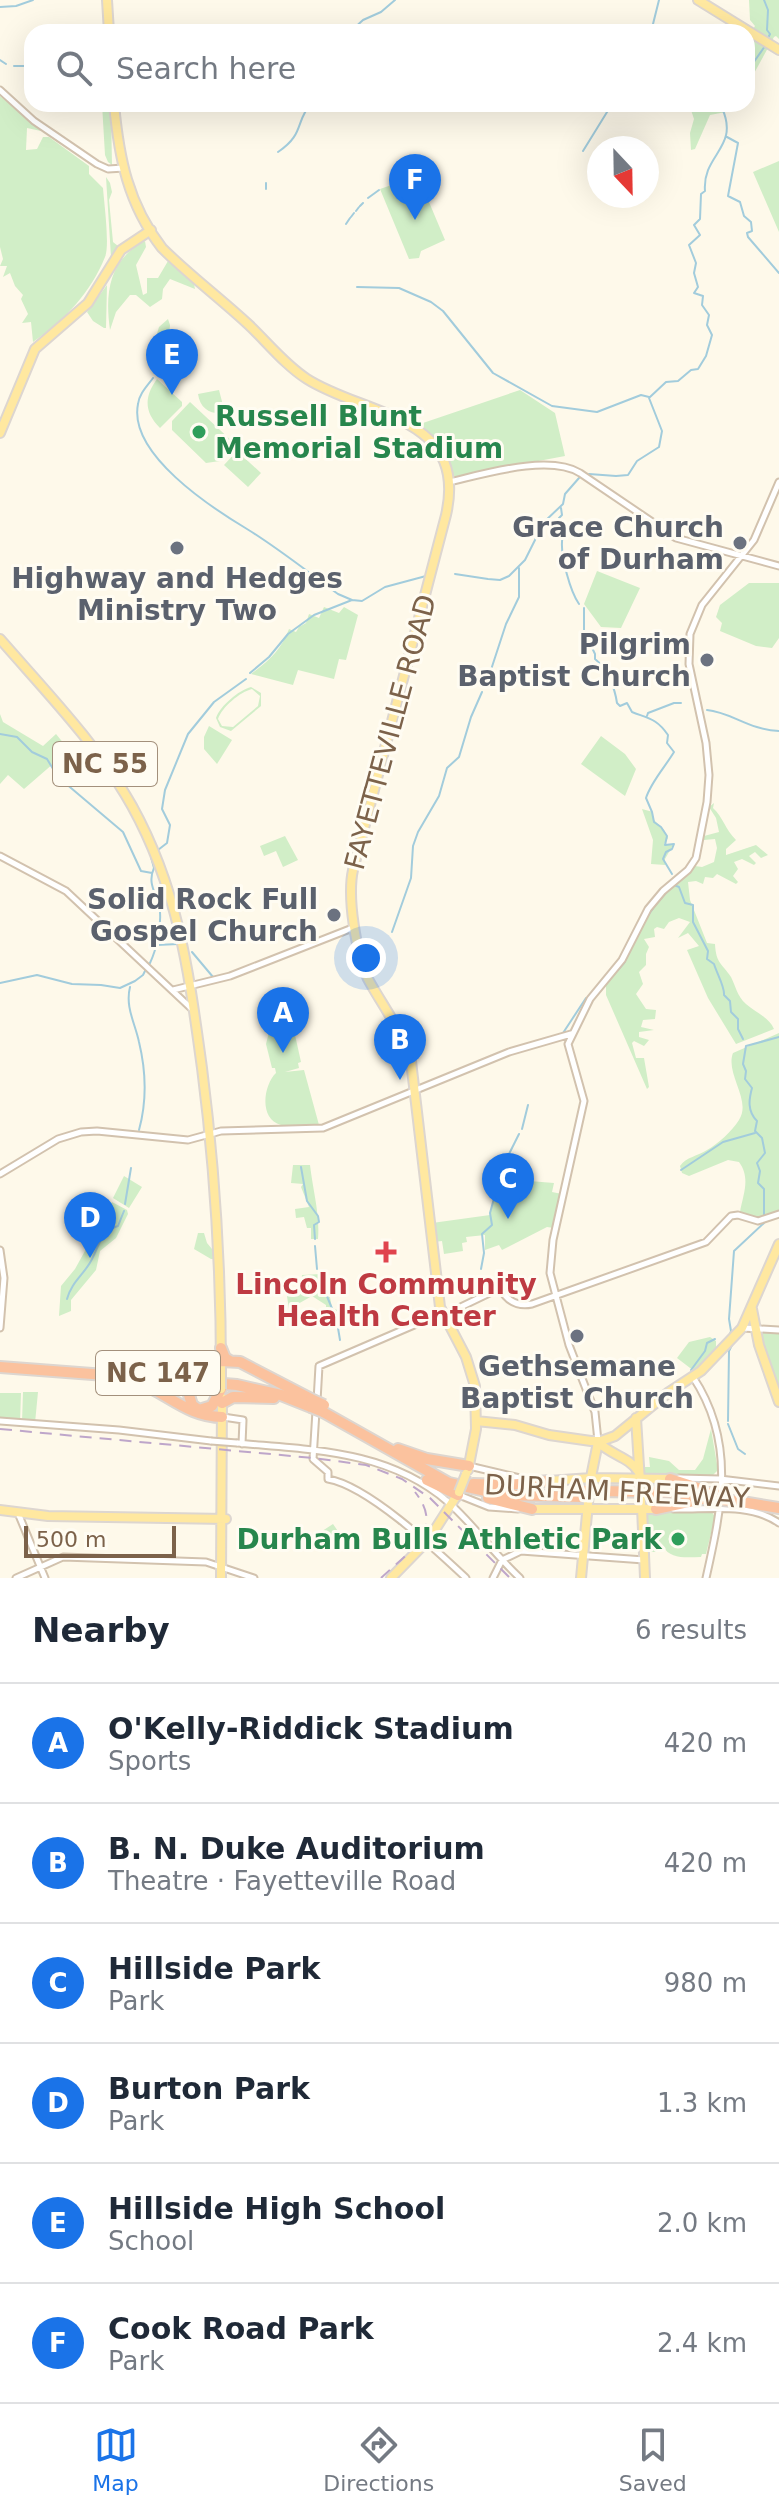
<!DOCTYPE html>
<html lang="en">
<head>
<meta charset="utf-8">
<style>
	:root { --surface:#fff; --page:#f2f2f3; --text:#1f2937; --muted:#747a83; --line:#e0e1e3; --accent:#1a73e8 }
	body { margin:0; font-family:"DejaVu Sans",sans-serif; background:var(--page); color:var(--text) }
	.compass { position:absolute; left:587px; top:136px; width:72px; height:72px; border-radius:50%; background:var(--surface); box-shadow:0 8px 32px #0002; rotate:158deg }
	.scale { position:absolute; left:24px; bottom:20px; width:152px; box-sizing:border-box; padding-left:8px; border:4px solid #7c624a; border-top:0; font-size:22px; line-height:28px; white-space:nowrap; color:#7c624a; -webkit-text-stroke:6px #fffcf2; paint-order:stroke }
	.you { position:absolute; left:366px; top:958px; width:28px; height:28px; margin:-20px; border:6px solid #fff; border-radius:50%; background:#1a73e8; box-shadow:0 0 0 12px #1a73e833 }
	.badge { display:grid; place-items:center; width:52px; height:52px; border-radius:50%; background:var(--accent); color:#fff; font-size:26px; font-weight:700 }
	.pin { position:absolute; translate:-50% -66px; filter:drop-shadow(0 2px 4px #0008) }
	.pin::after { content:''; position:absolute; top:42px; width:28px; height:24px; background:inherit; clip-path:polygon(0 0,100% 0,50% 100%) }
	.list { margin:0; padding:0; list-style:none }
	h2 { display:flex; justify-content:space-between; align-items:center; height:104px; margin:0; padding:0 32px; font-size:34px }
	h2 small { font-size:26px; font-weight:400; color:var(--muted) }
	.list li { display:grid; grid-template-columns:52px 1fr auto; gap:24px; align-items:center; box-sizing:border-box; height:120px; padding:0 32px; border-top:2px solid var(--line) }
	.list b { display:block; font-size:30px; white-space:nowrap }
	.list p { margin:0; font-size:26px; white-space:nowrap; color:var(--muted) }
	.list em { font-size:26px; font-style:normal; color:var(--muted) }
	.icon { flex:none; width:44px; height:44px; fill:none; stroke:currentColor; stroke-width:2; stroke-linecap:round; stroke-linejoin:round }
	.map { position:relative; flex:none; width:779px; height:1578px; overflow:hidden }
	.search { position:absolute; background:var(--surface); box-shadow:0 8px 32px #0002; left:24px; right:24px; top:24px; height:88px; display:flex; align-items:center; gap:20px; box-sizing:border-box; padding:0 28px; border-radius:24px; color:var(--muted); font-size:30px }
	.sheet { height:824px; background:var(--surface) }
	nav { display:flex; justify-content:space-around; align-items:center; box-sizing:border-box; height:112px; border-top:2px solid var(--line); background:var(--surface); font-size:22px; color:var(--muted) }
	nav a { display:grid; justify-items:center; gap:4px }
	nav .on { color:var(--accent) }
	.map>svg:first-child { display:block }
	.green { fill:#d1eec7; fill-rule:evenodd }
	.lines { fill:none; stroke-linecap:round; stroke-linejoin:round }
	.stream { stroke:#a2ccdc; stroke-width:2 }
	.minor-casing { stroke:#d2c2ae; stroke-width:9 }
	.major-casing { stroke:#ddd6d0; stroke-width:12 }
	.highway-casing { stroke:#ddd6d0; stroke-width:14 }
	.minor { stroke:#fff; stroke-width:5 }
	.major { stroke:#ffe8a0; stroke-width:8 }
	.highway { stroke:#fbc29e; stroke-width:10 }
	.rail { stroke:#bea6ca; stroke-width:2; stroke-dasharray:12 8; stroke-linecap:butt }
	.minor-bridge-casing { stroke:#d2c2ae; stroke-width:9; stroke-linecap:butt }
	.major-bridge-casing { stroke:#ddd6d0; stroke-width:12; stroke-linecap:butt }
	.highway-bridge-casing { stroke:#ddd6d0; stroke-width:14; stroke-linecap:butt }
	.minor-bridge { stroke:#fff; stroke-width:5 }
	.major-bridge { stroke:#ffe8a0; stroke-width:8 }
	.highway-bridge { stroke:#fbc29e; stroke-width:10 }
	.leisure-dot { fill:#2e9e5b; stroke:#fffcf2; stroke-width:3 }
	.worship-dot { fill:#6b7280; stroke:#fffcf2; stroke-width:3 }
	.health-dot { fill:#e0444e; stroke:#fffcf2; stroke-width:3 }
	.labels { text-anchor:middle; stroke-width:6; stroke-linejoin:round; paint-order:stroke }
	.shield { fill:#fffcf2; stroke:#a3907c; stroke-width:2 }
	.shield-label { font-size:26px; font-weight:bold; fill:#7c624a }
	.leisure-label { font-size:28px; font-weight:bold; fill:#27864d; stroke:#fffcf2; text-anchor:start }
	.worship-label { font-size:28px; font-weight:bold; fill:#5b616d; stroke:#fffcf2; text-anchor:end }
	.street-label { font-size:28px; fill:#7c624a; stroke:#fffcf2 }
	.health-label { font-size:28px; font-weight:bold; fill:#be3a42; stroke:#fffcf2 }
</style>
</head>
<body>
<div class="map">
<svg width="779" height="1578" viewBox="0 0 779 1578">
	<rect width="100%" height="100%" fill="#fef9ea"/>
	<path class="green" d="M749 0H779V39L776 36 774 37 747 86V38L755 26 750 20Z
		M0 96 41 131 27 128 26 150 37 149 43 137H49L89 166V174L103 188C104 202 110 246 105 257 91 292 65 320 33 342L31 322 22 323 28 314 21 299 23 295 15 286 10 273 3 277 7 266H0L3 259 0 247Z
		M102 104H104L105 110 111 111 112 165 108 162 105 155Z
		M732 104 725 108 726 112 710 115 695 149 691 150 690 133 694 119 689 104Z
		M779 161V232L753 172Z
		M418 176 445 240 421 251 419 258 409 259 380 189Z
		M106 177 110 183 112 192 109 200 113 242 118 246 111 257Z
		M145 241 146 247 136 265 143 295 147 293V278H158L168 261 194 284 195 289 170 279 163 289 162 299 150 307 136 295H130L116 312 110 330C105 294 108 260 145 241Z
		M107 285 106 328H104L93 321 87 312Z
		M168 319 170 325 168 345 153 347 159 327Z
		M157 379 182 402V406L160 428C144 412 144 397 157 379Z
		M219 390 225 413C211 415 200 409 198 394Z
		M520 390 555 413 565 456 453 477 440 446 420 424Z
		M190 402 235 444 220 461 206 463 172 430V421Z
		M237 451 261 473 248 487 224 465Z
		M597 571 640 588 621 628 601 627 584 604Z
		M749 583H779V638L772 648 756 646 720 631 722 623 716 617 720 605Z
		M324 607 339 613 344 607 358 615 346 660 339 659 334 679 298 670 293 685 251 674C270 660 281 650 289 629L296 632 299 627 306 623 309 614 319 618Z
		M251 687 261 693V706L231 731 220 727 216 718C220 706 239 690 251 687ZM252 689 260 696 258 706 233 727 222 726 218 719C222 707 240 692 252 689Z
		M0 714 3 722 43 746 56 734 69 750 24 789 8 775 0 784Z
		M209 726 232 740 217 764 204 749V737Z
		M601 736 625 754 636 769 625 796 581 764Z
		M714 803 713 808C723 817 725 829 736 840L726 849V855L756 845 768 855 761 858 755 852 749 856 756 863 754 865 742 859 734 862 738 869 733 876 738 882 736 884 717 874 713 878 705 877 703 884 696 881 688 882 690 900 707 943 715 944C716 964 722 963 731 977 736 987 737 996 746 1004 756 1013 769 1017 774 1029L736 1044 708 998 687 950 699 946 688 933 678 938 690 922 679 918 669 922 664 929 657 927 654 929 655 937 644 939 649 947 646 954V965L639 972 643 984 636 994 646 1009 656 1010 655 1019 643 1020 641 1027 654 1030 639 1032V1037L649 1040 644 1046 634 1041 632 1043 636 1058H644L649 1087 647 1089 606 995V985L624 962 651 909 664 893 695 866 702 867 714 862 717 848 715 839 704 840V836L719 832 716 818 709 807Z
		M642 809 653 812V819L664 830 668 838 664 844 673 845 665 859V865L651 864 653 840Z
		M285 836 298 860 283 867 276 851 264 856 260 846Z
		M284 1029 288 1037 295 1035 301 1062 298 1063 299 1068 285 1072 304 1070 319 1125C308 1125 292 1128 281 1125 258 1119 264 1084 276 1073L275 1068H272L266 1044 269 1032Z
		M779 1033V1211L760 1218 740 1212C743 1195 751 1178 739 1162L728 1160 689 1176 682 1173 680 1166C686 1157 698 1156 707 1150 718 1144 732 1131 739 1120 752 1100 725 1074 733 1053Z
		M293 1165H310C313 1191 320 1214 318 1239H311V1228H307L304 1217 296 1218 295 1209 309 1207 301 1187 303 1184 291 1183Z
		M124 1176 142 1187 129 1208 113 1198Z
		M506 1179 554 1183 552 1192 562 1194 554 1228 547 1227 502 1250 499 1245 485 1250V1235L466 1237 467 1242 462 1243 463 1251 444 1254 442 1241 434 1242 432 1223 490 1215 497 1182Z
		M112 1202 127 1210 128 1214 116 1238 100 1251 96 1270 71 1300V1311L59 1316 61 1286 75 1269Z
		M198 1233H204L207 1243 212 1249 217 1248V1259H211L194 1249Z
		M321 1274 324 1293 330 1297 332 1308 340 1311V1322L337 1323 332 1313 326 1314V1305L312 1296 289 1309 286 1290 301 1288 302 1275Z
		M779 1331V1397L759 1332Z
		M710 1337 716 1341V1349L694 1371 677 1358 689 1342Z
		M23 1392H38L35 1423 22 1422Z
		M0 1393H21L20 1423 0 1421Z
		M711 1429 718 1470 713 1475 673 1476 645 1473 643 1467H650L649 1457 669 1461 679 1470H695L703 1459Z
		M688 1512H712L715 1517 706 1554H702L701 1557C687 1557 670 1560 663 1546H659L656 1552H648V1515C661 1509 675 1513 688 1512Z
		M333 1524 342 1537 326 1549 316 1535Z"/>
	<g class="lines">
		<path class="stream" d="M764 0 768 10 767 30 770 34 767 40
			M0 7 16 6 33 0
			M350 32 363 20 381 12 395 0
			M648 32 653 24 659 0
			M0 60 6 64
			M14 66H32
			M747 84 751 66 765 46
			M727 137 738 143 728 196 740 202 744 216 751 222 752 231 747 233 748 237 779 273
			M583 151 612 104
			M278 152C305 134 295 121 311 104
			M266 189V183
			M368 198 379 190
			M360 206 363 203
			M356 211 359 207
			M351 217 354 213
			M346 224 350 218
			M357 287 399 288 431 302 443 311 493 373 552 406 597 412 641 395 649 397
			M153 378C147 386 139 394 138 404 128 454 212 508 247 529 278 548 308 572 338 594L352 600
			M650 397 666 382 678 381 691 370 698 369 706 356 712 335 707 325 709 315 702 305 703 296 694 293 698 287 694 273 696 263 689 245 700 235 694 225 700 219 701 194 705 191C702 154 740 148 722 108L730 104
			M589 474 616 476 628 475 637 461 659 447 662 431 649 398
			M561 508 562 515 559 518C563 528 563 532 562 542 561 557 570 591 579 604
			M455 574 488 579 500 580 509 576 525 560 544 522 563 504 565 494 579 478
			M584 608V631L595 654V659C608 669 615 689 617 703L620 706 627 703 632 712C650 719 657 719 668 735L667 743 674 752C665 767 651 782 646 798L652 812 654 822 661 827 667 836 665 845 674 844 672 849 666 852 663 859 672 874
			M250 673 269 657 288 634 314 615 352 600 362 601 385 587 426 576
			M486 685 506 624 519 597V568
			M707 710C731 712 749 730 779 731
			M647 716 648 713 674 703H681
			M0 734 17 737 32 752 47 759 58 777 123 832 141 871 152 873
			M158 850 167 843 170 825 162 809 165 790 188 734 214 702 246 679
			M643 924C651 909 661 897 674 885L679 887 685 903 693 905V922L708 951 707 959 714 964C717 974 725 987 724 995L730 1001 731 1012 738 1019V1029L743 1039
			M392 932 411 878 413 846 418 832 439 796 447 768 459 757 471 717 482 692
			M157 945 178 944
			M192 952 213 977
			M150 963C157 948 161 928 160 912 159 896 146 885 154 868L151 857
			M608 981 624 963 635 940
			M0 983 37 975 72 984 101 985 120 988 135 981 143 975 146 969
			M130 987C125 1007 135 1023 139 1042 146 1071 147 1101 139 1130
			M563 1033 586 998
			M522 1129 528 1105
			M507 1158 519 1134
			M301 1167 307 1201 318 1216 319 1222 314 1225 315 1239
			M681 1170 723 1142 755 1133
			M125 1204 131 1168
			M764 1215V1189L758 1183 760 1171 757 1163 765 1153 762 1138 755 1131 757 1121C747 1111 749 1099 752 1088L745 1079 746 1071 743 1064 746 1046 779 1037
			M315 1246 317 1269
			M481 1269 484 1253 482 1234 492 1225 490 1213 503 1165
			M319 1277 338 1323
			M67 1299C71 1283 84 1274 91 1261 99 1247 100 1231 118 1226L124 1211
			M338 1328 340 1340
			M729 1337 731 1331 729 1319 734 1251 764 1223
			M691 1370 705 1351 707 1343 715 1339
			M647 1401 686 1376
			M728 1421 729 1351 732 1345
			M728 1424 738 1449 745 1454"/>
		<defs>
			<path id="minor" d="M0 90 34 121 97 164 108 169 124 168
				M449 482C484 474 549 454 580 473L676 538 779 566
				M0 856 66 891 193 1010
				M173 990 230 976 355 927
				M0 1174 58 1139 81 1132 97 1131 188 1140 221 1131 323 1128 509 1052 571 1034
				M0 1250 4 1278 0 1328
				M444 1315 500 1288C507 1301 517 1307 532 1304L706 1242 731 1216 738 1215 758 1221 779 1214
				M742 1328 779 1330
				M693 1377C736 1442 722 1507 706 1578
				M317 1401 319 1366 442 1313
				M316 1411 313 1459 328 1472V1479C368 1486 435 1549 466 1578
				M223 1417 243 1420 242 1444
				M0 1421 119 1430 211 1441
				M598 1441 595 1412 569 1345 550 1273 553 1240 584 1101 568 1044 590 999 622 960 648 909 663 891 688 870 696 858 707 802 709 775 706 743 689 664 690 634 702 605 754 540 779 482
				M237 1443C312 1450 388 1450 448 1502 474 1525 494 1554 520 1578
				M469 1466 524 1479
				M679 1478 720 1479 779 1486
				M459 1495 489 1507 518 1509
				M673 1509C707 1510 749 1502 779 1523
				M18 1513 45 1578
				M16 1578 63 1557 206 1562 254 1578
				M493 1578 502 1560 521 1551 644 1560"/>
			<path id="major" d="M107 0 109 32
				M698 0 779 50
				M114 104C119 158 128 204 162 248 189 275 220 298 249 325 267 342 285 365 307 379 365 416 469 415 446 515L353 870C347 897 356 953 368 979 382 1005 403 1032 411 1061L440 1307 466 1357 475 1386 476 1429 468 1470
				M0 433 35 349 88 303 121 250 151 230
				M0 639C47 693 97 744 132 806 179 891 189 974 202 1068 215 1169 221 1270 221 1372
				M752 1309 759 1345 779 1402
				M636 1418 640 1482
				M476 1421 515 1425 549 1435 591 1441H601L615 1436 669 1392 701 1371 742 1328 779 1244
				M598 1442C611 1455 629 1457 638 1471
				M549 1481 591 1478 670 1479
				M642 1507 645 1578
				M532 1509H656
				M0 1510 48 1516 226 1519
				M221 1578 222 1398
				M391 1578 429 1539 459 1492
				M581 1578 590 1482 598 1442"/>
			<path id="highway" d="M221 1348 225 1358 230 1361
				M0 1367 237 1385 281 1395 311 1407
				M129 1370 221 1361 240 1362 311 1399
				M132 1380C165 1390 186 1417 222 1417
				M204 1384 195 1386 189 1395 192 1405 199 1410 212 1406 221 1389
				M222 1403 233 1397 274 1398
				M323 1412 449 1483 504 1495 582 1497
				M398 1449 427 1459 469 1466
				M670 1479 701 1489
				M427 1480 458 1495
				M473 1484 508 1485 549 1481
				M598 1491 715 1493
				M488 1498 532 1509
				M742 1502 779 1508
				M656 1509 702 1499"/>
		</defs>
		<use href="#minor" class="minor-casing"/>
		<use href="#major" class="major-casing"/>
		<use href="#highway" class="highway-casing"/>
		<use href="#minor" class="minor"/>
		<use href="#major" class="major"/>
		<use href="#highway" class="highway"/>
		<path class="rail" d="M0 1429 313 1458 366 1465 402 1479 430 1498 510 1578
			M381 1578C408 1552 446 1531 415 1492"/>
		<defs>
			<path id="minor-bridge" d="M211 1441 237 1443"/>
			<path id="major-bridge" d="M221 1372V1389
				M640 1487 641 1504
				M459 1492 466 1474"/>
			<path id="highway-bridge" d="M311 1399 324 1405
				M311 1407 323 1412
				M582 1491H598
				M713 1499 742 1502"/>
		</defs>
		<use href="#minor-bridge" class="minor-bridge-casing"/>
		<use href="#major-bridge" class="major-bridge-casing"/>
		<use href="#highway-bridge" class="highway-bridge-casing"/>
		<use href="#minor-bridge" class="minor-bridge"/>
		<use href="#major-bridge" class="major-bridge"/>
		<use href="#highway-bridge" class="highway-bridge"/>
	</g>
	<g class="leisure-dot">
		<circle cx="199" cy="432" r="8"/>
		<circle cx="678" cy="1539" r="8"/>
	</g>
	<g class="worship-dot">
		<circle cx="740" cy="543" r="8"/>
		<circle cx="177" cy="548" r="8"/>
		<circle cx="707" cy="660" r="8"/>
		<circle cx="334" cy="915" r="8"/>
		<circle cx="577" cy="1336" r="8"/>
	</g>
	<path class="health-dot" d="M382 1240h8v8h8v8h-8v8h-8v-8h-8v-8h8z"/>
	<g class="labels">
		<g class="shield">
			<rect x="53" y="742" width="104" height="44" rx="6"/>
			<rect x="96" y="1351" width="124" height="44" rx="6"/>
		</g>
		<g class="shield-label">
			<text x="105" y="773">NC 55</text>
			<text x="158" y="1382">NC 147</text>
		</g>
		<g class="leisure-label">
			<text x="215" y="426">Russell Blunt<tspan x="215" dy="32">Memorial Stadium</tspan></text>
			<text x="662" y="1549" text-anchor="end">Durham Bulls Athletic Park</text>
		</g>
		<g class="worship-label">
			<text x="724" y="537">Grace Church<tspan x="724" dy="32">of Durham</tspan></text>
			<text x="177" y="588" text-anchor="middle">Highway and Hedges<tspan x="177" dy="32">Ministry Two</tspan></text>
			<text x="691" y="654">Pilgrim<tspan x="691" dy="32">Baptist Church</tspan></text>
			<text x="318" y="909">Solid Rock Full<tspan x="318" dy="32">Gospel Church</tspan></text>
			<text x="577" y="1376" text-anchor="middle">Gethsemane<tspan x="577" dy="32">Baptist Church</tspan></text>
		</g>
		<g class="street-label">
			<text transform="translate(390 732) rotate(-75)" y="10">FAYETTEVILLE ROAD</text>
			<text transform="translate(617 1491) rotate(3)" y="10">DURHAM FREEWAY</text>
		</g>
		<g class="health-label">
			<text x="386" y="1294">Lincoln Community<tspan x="386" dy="32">Health Center</tspan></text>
		</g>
	</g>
</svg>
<svg class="compass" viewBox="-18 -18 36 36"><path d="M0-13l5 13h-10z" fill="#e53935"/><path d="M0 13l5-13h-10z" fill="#747a83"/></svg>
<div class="scale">500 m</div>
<div class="you"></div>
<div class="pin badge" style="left:283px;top:1053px">A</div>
<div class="pin badge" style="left:400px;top:1080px">B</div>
<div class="pin badge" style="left:508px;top:1219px">C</div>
<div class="pin badge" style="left:90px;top:1258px">D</div>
<div class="pin badge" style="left:172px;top:395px">E</div>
<div class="pin badge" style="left:415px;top:220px">F</div>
<div class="search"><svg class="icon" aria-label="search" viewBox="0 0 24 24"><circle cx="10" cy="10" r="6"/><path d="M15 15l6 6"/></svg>Search here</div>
</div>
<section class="sheet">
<h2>Nearby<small>6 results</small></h2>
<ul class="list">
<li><span class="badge">A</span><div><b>O'Kelly-Riddick Stadium</b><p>Sports</p></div><em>420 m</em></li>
<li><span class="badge">B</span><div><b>B. N. Duke Auditorium</b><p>Theatre · Fayetteville Road</p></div><em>420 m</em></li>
<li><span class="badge">C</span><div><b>Hillside Park</b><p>Park</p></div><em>980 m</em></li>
<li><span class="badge">D</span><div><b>Burton Park</b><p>Park</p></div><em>1.3 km</em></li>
<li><span class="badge">E</span><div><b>Hillside High School</b><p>School</p></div><em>2.0 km</em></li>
<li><span class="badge">F</span><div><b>Cook Road Park</b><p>Park</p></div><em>2.4 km</em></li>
</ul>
</section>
<nav>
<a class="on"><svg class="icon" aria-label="map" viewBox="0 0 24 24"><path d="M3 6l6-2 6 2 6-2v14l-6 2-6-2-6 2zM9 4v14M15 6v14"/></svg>Map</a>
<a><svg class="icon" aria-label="directions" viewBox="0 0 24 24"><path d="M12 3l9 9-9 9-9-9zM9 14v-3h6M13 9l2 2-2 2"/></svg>Directions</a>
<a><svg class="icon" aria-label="saved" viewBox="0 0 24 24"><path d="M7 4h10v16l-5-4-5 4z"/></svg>Saved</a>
</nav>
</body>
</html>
